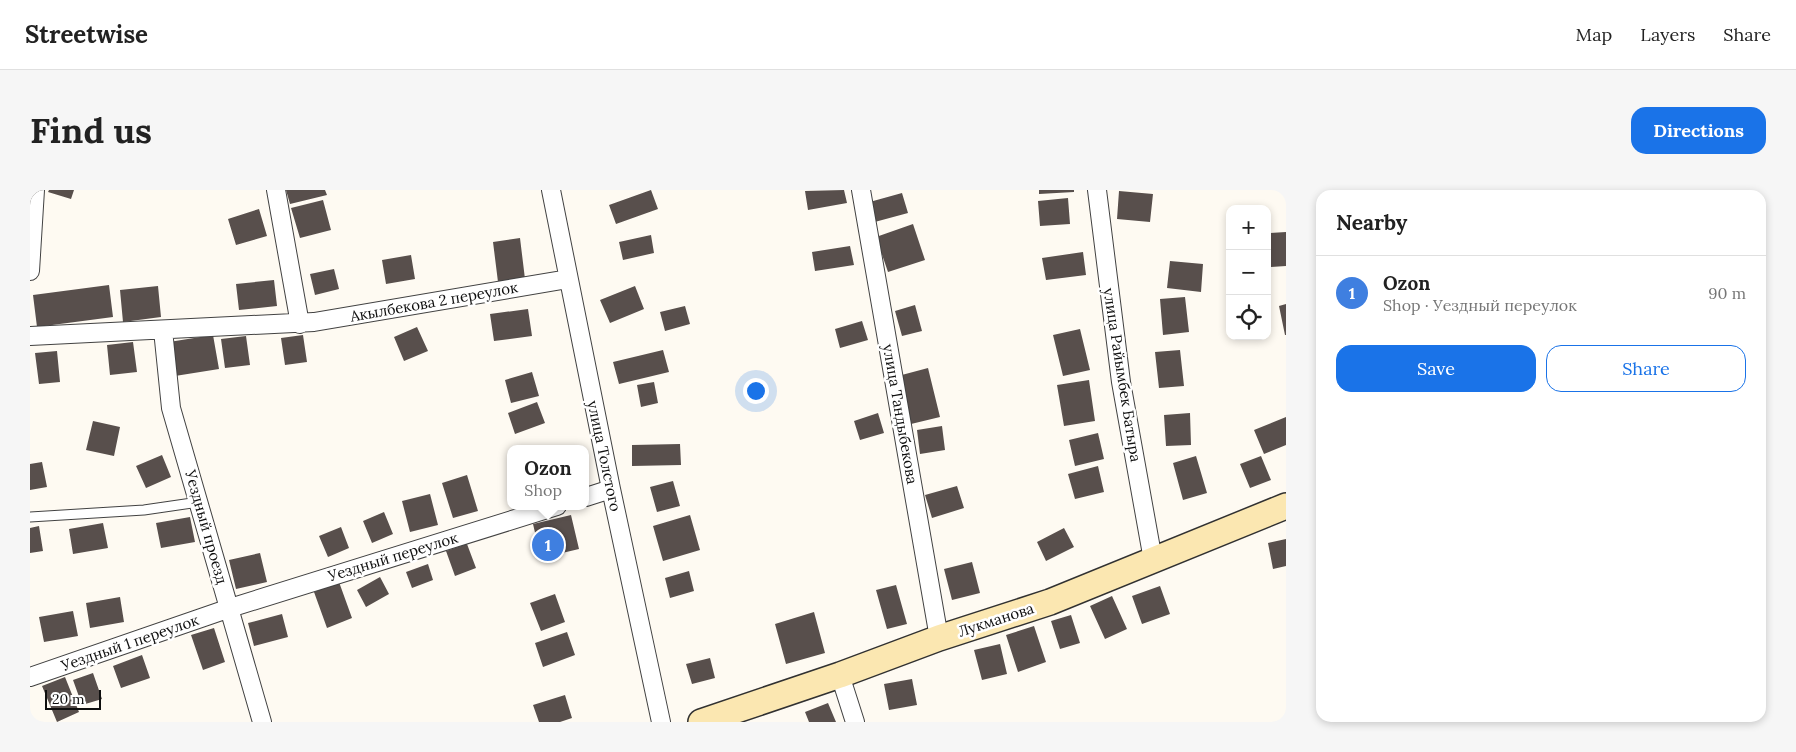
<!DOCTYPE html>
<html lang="en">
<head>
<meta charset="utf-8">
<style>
	:root { --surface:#fff; --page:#f6f6f6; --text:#222; --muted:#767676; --line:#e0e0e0; --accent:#1a73e8 }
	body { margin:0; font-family:Lora,serif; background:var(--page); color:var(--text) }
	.controls { position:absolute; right:15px; top:15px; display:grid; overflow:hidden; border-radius:10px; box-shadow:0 2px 8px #0003 }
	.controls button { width:45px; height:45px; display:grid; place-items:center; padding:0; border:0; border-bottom:1px solid var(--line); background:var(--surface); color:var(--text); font:25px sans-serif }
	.scale { position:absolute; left:15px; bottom:12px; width:56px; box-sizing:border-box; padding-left:5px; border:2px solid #0f0f0f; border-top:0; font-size:14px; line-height:18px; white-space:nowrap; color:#0f0f0f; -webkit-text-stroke:4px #fff; paint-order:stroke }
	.you { position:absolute; left:725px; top:200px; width:18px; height:18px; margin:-12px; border:4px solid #fff; border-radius:50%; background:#1a73e8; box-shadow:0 0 0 8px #1a73e833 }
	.badge { display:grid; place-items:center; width:32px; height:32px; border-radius:50%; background:var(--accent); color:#fff; font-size:16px; font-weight:700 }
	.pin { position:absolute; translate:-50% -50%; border:2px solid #fff; box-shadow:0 1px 5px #0006 }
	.popup { position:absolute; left:477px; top:255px; width:82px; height:65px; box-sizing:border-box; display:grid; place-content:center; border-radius:10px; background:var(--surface); filter:drop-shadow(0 1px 4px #0005); font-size:16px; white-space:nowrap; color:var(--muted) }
	.popup b { font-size:19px; color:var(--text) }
	.popup::after { content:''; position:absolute; left:50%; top:100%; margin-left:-10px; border:10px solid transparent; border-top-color:var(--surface) }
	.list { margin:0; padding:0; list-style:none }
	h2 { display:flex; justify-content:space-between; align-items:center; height:65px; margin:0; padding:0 20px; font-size:21px }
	h2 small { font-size:16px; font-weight:400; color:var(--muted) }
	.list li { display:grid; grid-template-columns:32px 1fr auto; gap:15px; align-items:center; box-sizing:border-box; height:75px; padding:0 20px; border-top:1px solid var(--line) }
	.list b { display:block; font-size:19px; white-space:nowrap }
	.list p { margin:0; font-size:16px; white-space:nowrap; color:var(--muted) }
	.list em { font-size:16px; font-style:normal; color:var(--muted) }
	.actions { display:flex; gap:10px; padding:15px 20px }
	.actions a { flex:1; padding:11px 0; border:1px solid var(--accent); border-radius:15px; text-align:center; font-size:18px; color:var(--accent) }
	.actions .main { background:var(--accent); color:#fff }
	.icon { flex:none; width:28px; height:28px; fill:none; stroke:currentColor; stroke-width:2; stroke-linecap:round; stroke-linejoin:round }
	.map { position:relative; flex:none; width:1256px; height:532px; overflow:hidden; border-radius:15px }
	header { display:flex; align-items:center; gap:30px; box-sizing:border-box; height:70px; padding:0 25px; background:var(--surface); border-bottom:1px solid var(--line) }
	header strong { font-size:24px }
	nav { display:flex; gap:28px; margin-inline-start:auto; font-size:18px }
	.intro { display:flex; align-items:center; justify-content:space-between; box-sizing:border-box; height:120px; padding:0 30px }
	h1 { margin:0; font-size:35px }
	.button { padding:12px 22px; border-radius:15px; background:var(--accent); color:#fff; font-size:18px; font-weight:700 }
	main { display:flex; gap:30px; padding:0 30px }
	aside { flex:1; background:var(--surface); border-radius:15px; box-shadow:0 2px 8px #0003 }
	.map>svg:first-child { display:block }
	.building { fill:#584f4c }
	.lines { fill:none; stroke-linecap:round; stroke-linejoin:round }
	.lane-casing { stroke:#424242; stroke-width:11 }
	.street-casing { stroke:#424242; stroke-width:20 }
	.secondary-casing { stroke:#313131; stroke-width:28 }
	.lane { stroke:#fff; stroke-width:9 }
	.street { stroke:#fff; stroke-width:18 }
	.secondary { stroke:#fbe7b1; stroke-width:25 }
	.labels { text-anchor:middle; stroke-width:5; stroke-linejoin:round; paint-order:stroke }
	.street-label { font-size:15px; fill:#0f0f0f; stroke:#fff }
</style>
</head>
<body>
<header>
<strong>Streetwise</strong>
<nav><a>Map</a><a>Layers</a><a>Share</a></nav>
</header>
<div class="intro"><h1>Find us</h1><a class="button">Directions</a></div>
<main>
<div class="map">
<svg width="1256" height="532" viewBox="0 0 1256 532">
	<rect width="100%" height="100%" fill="#fefaf2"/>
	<path class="building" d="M19 0H44L41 9 18 2Z
		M256 0H295L297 5 260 14Z
		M621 0 628 19 586 34 579 15Z
		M814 0 817 13 778 20 775 1Z
		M1009 0H1044V2L1009 4Z
		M1089 1 1123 4 1120 32 1087 29Z
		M872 3 878 23 841 33 836 13Z
		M1038 8 1040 34 1010 36 1008 11Z
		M293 10 301 40 270 48 261 18Z
		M229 19 237 46 206 55 198 29Z
		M883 34 895 70 858 82 846 47Z
		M1256 42V76L1241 77 1238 43Z
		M621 45 624 63 593 70 589 52Z
		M490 48 495 89 468 92 463 52Z
		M820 56 824 75 785 81 782 62Z
		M1053 62 1056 85 1016 90 1012 68Z
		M381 65 385 89 356 94 352 70Z
		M1140 71 1173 74 1171 102 1137 98Z
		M304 79 309 99 285 105 280 84Z
		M244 90 247 116 209 120 206 94Z
		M79 95 83 127 7 137 3 105Z
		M128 96 131 127 93 132 90 100Z
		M605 96 614 119 580 133 570 110Z
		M1155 107 1159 142 1133 145 1130 109Z
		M1256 114V145H1255L1249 116Z
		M885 115 892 141 872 146 865 121Z
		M655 116 660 134 635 141 630 122Z
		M498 119 502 146 464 151 460 124Z
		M832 131 838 150 810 158 805 139Z
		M387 137 398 161 374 171 364 147Z
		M1050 139 1060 180 1033 186 1023 145Z
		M183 145 189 179 145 186 139 152Z
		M273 145 277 172 255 175 251 148Z
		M216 146 220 175 195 178 191 149Z
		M103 152 107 182 80 185 77 155Z
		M633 160 639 182 589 194 583 172Z
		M1150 160 1154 196 1129 198 1125 162Z
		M27 161 30 192 9 194 5 163Z
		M898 178 910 227 881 234 868 186Z
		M502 182 509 206 481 213 475 190Z
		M1059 190 1065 231 1034 236 1027 195Z
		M624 192 628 213 611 217 607 195Z
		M507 212 515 233 485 244 478 223Z
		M848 223 854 243 830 250 824 231Z
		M1160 223 1161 255 1136 256 1134 225Z
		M1256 227V255L1234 264 1224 240Z
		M63 231 90 237 84 266 56 260Z
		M912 236 915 260 890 264 887 240Z
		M1068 243 1074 269 1045 276 1039 250Z
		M650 254 651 275 602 276V255Z
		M132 265 141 287 116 298 106 276Z
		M1166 266 1177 303 1153 310 1143 273Z
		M1231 266 1241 290 1220 298 1210 274Z
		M12 272 17 297 0 300V274Z
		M1068 276 1074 302 1045 309 1038 284Z
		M437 285 448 321 423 328 412 293Z
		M643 291 650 316 627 322 620 297Z
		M927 296 934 318 902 328 895 305Z
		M400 304 408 335 380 342 372 311Z
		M354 322 363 344 342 353 333 331Z
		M541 325 549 359 511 368 503 334Z
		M660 325 670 360 633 371 623 336Z
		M160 327 165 352 131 358 126 333Z
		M73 333 78 358 43 364 39 339Z
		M9 336 13 361 0 363V338Z
		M311 337 319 358 298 367 289 346Z
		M1034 338 1044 357 1016 371 1007 352Z
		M1256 349V376L1243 379 1238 353Z
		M437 354 446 378 425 386 416 361Z
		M230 363 237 392 206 399 199 370Z
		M942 372 950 403 922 410 914 379Z
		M398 374 403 390 382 398 376 382Z
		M659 381 664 401 640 408 635 388Z
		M350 387 359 404 336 417 327 400Z
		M309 392 322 428 297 438 284 402Z
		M866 395 877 434 857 439 846 400Z
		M1130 396 1140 424 1112 434 1102 406Z
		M525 404 535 432 511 441 500 413Z
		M1082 406 1097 439 1075 449 1060 416Z
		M90 407 94 432 60 438 56 413Z
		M43 421 48 446 14 452 9 427Z
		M784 422 795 463 756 474 745 434Z
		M252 424 258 447 224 456 218 433Z
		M1041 425 1050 453 1030 459 1021 431Z
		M1004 436 1016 472 988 482 976 445Z
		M184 438 195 472 173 480 161 445Z
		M537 442 545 465 513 477 505 453Z
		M970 454 977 484 952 490 944 460Z
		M112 465 120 488 91 498 83 476Z
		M680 468 685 488 662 494 656 474Z
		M63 483 72 509 52 515 43 490Z
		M35 487 49 522 27 532 12 496Z
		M882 489 887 515 859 520 854 494Z
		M535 505 542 528 530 532H509L503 515Z
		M798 513 806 532H779L775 522Z"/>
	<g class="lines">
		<defs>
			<path id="lane" d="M0 327 114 320 169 312"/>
			<path id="street" d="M246 0 270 134
				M521 0 581 299 631 532
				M831 0 909 448
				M1067 0 1091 192 1123 370
				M0 81 5 0
				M133 140 141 218 232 532
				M0 146 284 132 538 89
				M556 307 581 299
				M810 485 825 532
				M0 487 200 418 527 316"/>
			<path id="secondary" d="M671 532 810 485 909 448 1020 412 1256 316"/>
		</defs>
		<use href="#lane" class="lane-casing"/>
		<use href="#street" class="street-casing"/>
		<use href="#secondary" class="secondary-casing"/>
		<use href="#lane" class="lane"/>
		<use href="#street" class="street"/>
		<use href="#secondary" class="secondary"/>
	</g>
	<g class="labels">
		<g class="street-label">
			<text transform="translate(404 112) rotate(-10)" y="5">Акылбекова 2 переулок</text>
			<text transform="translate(1092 185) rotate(81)" y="5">улица Райымбек Батыра</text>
			<text transform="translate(870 224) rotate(80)" y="5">улица Тандыбекова</text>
			<text transform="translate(574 266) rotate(78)" y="5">улица Толстого</text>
			<text transform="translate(176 337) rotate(74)" y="5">Уездный проезд</text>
			<text transform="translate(363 367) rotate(-17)" y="5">Уездный переулок</text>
			<text transform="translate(966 430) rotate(-18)" y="5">Лукманова</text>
			<text transform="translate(100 453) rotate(-19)" y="5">Уездный 1 переулок</text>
		</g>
	</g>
</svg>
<div class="controls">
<button>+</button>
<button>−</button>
<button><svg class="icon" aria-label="locate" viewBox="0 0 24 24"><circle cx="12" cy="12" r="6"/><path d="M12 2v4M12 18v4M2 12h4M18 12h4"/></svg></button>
</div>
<div class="scale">20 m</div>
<div class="you"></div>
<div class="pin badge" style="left:518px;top:355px;background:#3f7fe0">1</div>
<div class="popup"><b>Ozon</b>Shop</div>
</div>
<aside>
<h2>Nearby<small></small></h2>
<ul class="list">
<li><span class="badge" style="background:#3f7fe0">1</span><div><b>Ozon</b><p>Shop · Уездный переулок</p></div><em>90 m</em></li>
</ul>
<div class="actions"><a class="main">Save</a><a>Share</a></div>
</aside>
</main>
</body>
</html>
